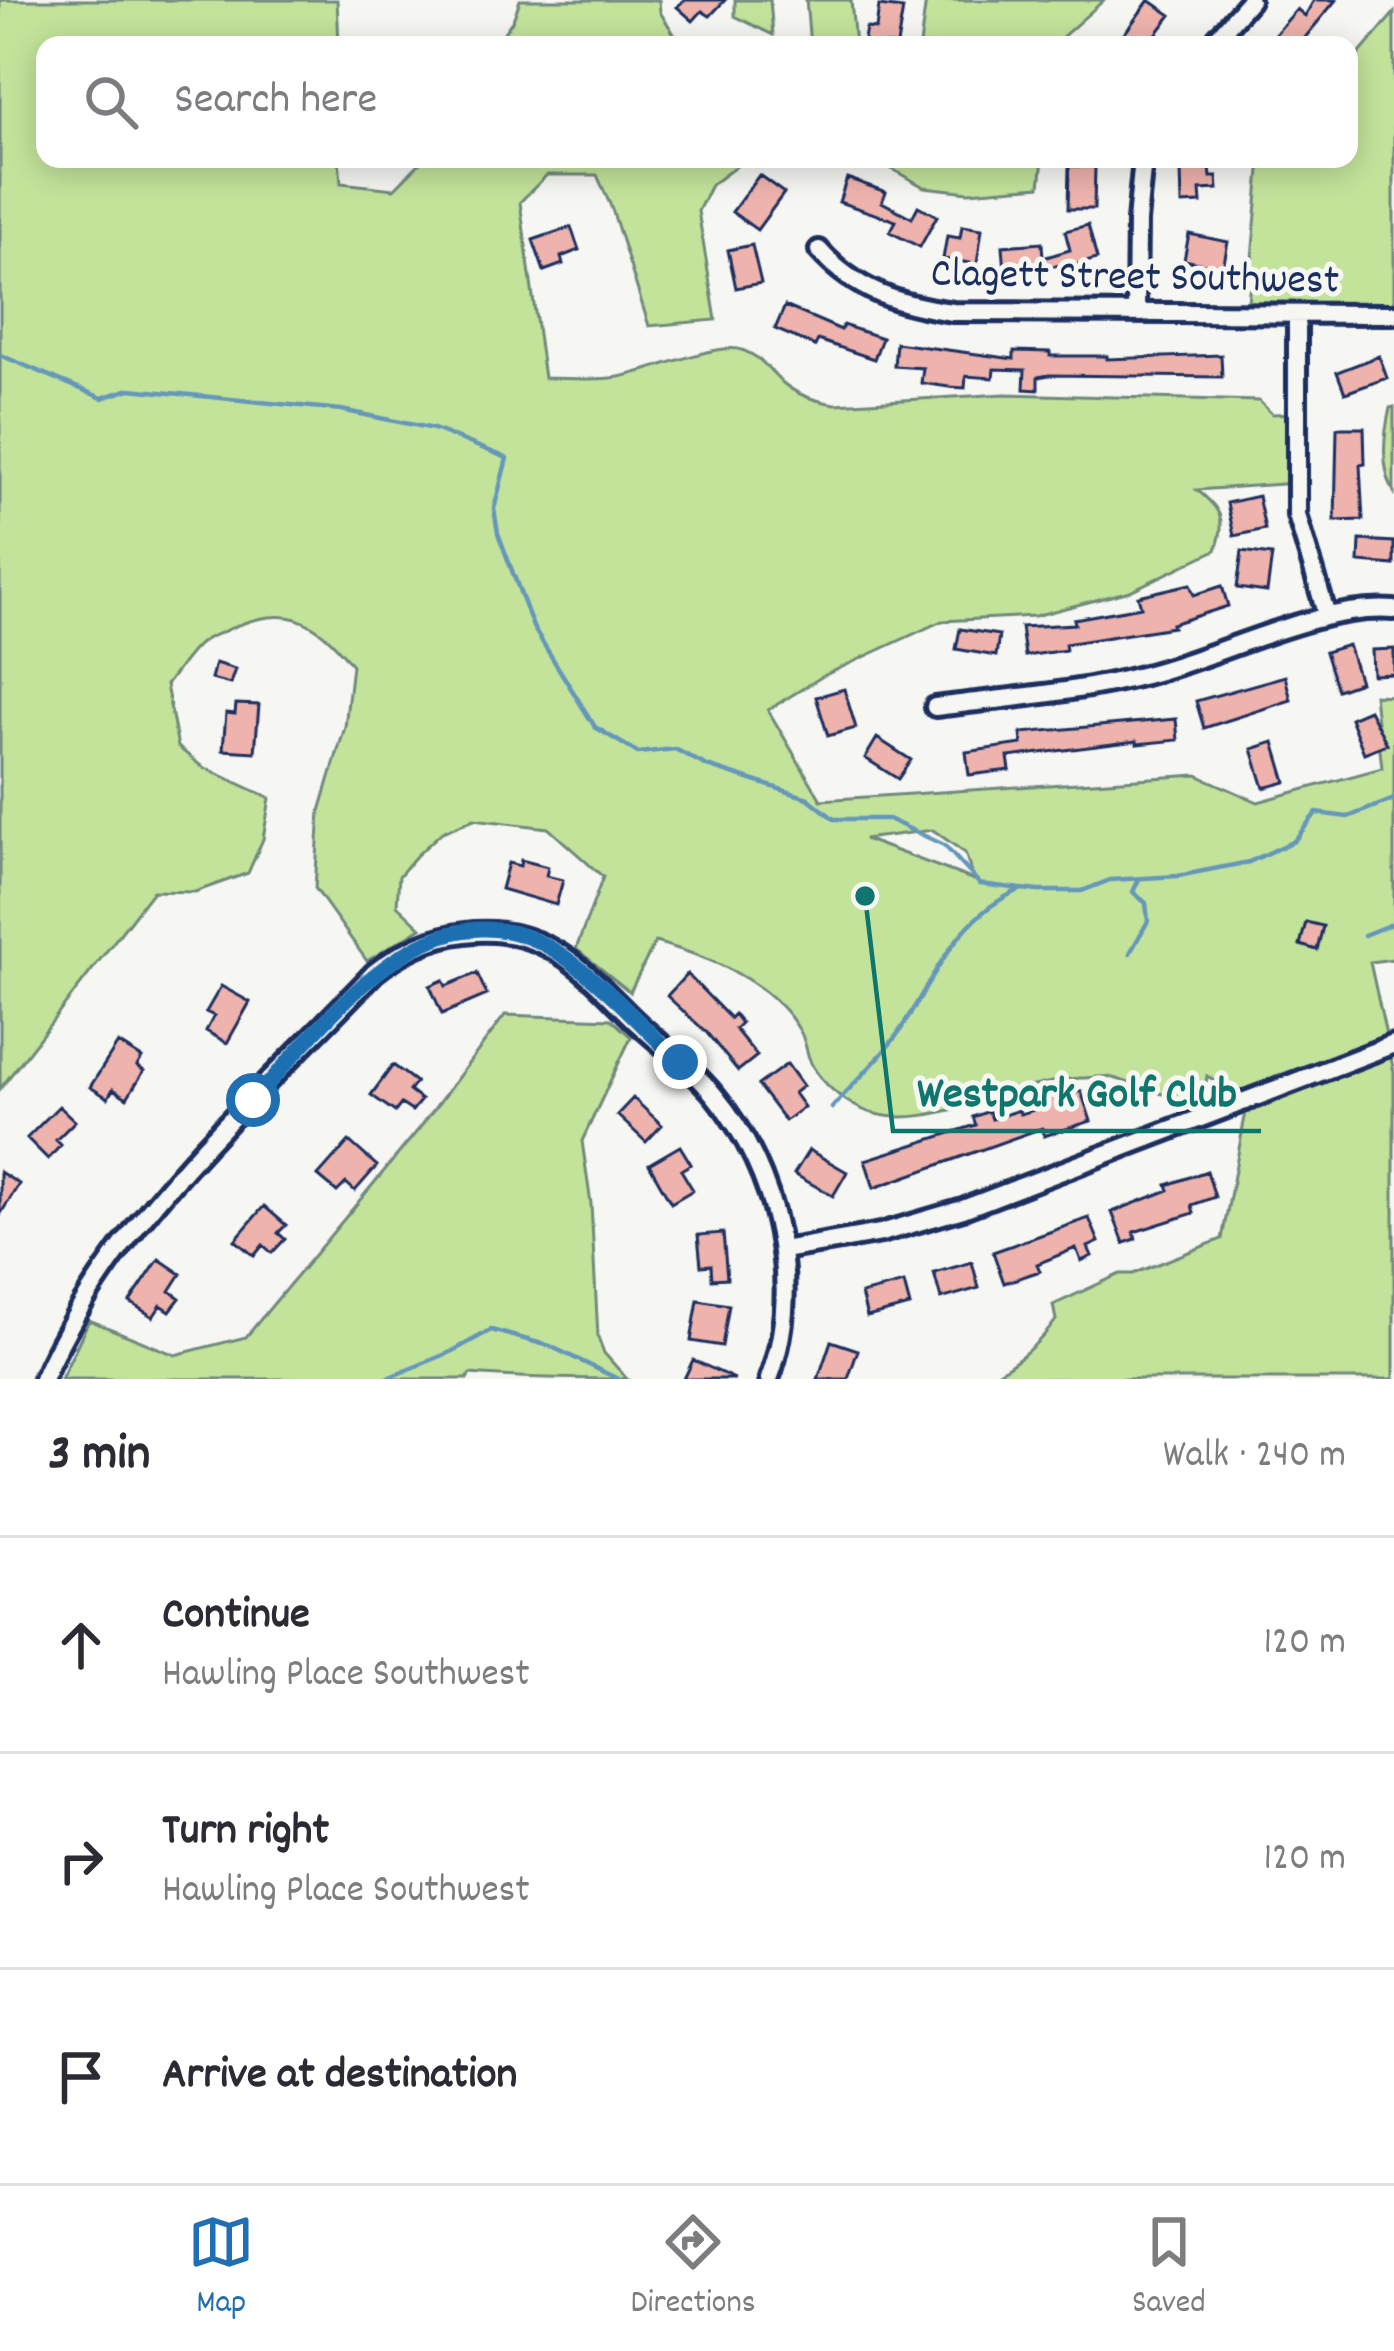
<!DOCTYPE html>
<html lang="en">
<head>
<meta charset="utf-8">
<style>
	:root { --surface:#fff; --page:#f2f2f3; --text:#2b2b33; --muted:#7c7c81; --line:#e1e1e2; --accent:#1f6fb2 }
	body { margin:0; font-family:Dekko,sans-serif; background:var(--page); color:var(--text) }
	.stop { position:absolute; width:36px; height:36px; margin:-27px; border:9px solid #1f6fb2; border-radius:50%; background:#fff }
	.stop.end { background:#1f6fb2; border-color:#fff; box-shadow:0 3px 12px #0008 }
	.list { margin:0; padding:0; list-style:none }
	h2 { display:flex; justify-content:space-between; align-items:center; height:156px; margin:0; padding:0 48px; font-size:51px }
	h2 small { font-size:39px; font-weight:400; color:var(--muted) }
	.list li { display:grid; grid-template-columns:78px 1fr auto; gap:36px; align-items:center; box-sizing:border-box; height:216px; padding:0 48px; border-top:3px solid var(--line) }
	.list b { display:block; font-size:45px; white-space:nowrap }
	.list p { margin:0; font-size:39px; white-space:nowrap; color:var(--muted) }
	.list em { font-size:39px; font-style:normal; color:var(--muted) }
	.icon { flex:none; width:66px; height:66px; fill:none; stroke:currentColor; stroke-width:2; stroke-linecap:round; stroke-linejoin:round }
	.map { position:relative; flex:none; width:1394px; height:1379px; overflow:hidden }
	.search { position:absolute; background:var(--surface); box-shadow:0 6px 30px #0003; left:36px; right:36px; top:36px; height:132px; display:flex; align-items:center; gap:30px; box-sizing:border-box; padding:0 42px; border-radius:24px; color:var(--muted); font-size:45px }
	.sheet { height:804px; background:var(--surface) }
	nav { display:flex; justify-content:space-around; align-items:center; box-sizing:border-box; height:168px; border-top:3px solid var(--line); background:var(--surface); font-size:33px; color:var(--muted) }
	nav a { display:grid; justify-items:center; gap:6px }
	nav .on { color:var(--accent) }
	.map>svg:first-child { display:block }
	.green { fill:#c3e39b; stroke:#6f897c; stroke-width:3; fill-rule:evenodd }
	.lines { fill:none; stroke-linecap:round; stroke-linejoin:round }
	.stream { stroke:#6597ba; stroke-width:4.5 }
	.building { fill:#eeb3ac; stroke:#1b2f5e; stroke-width:3 }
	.street-casing { stroke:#1b2f5e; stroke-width:26 }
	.street { stroke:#f6f6f2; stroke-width:16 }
	.route { stroke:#1f6fb2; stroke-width:15 }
	.labels { text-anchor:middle; stroke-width:10; stroke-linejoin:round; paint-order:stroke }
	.street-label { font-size:42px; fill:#1b2f5e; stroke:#f6f6f2 }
	.leader { fill:none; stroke:#0f766e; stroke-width:4.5 }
	.callout-dot { fill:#0f766e; stroke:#f6f6f2; stroke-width:4.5 }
	.callout-label { font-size:45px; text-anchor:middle; font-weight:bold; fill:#0f766e; stroke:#f6f6f2; stroke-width:10; stroke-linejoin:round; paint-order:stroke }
</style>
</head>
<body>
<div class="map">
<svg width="1394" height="1379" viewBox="0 0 1394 1379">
	<rect width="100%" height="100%" fill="#f6f6f2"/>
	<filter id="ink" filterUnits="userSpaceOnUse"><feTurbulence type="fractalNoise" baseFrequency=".00833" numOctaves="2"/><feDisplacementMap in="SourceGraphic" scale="24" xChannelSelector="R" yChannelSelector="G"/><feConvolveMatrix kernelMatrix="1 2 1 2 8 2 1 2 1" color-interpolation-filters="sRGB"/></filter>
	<g filter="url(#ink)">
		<path class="green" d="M0 0H337L339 45H45V159H339L341 183 394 189 424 159H746L711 185 698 211 716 320 649 326 612 209 597 175H547L520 202 544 378C568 378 595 381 619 377 648 372 715 344 738 349 759 354 769 370 783 383 798 396 816 401 835 404L1005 394 1259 401 1272 414 1296 413V483L1197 490C1221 509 1227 519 1216 550L1130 591 1035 616 942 621 823 676 768 710 821 800 1197 775 1258 802 1382 768 1374 695 1394 696V959L1370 962 1394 1072V1379H988C1014 1363 1038 1346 1056 1320L1053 1305 1120 1274H1133L1222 1239 1248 1101 1207 1076C1203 1122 1137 1081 1108 1077 1099 1076 1089 1078 1081 1078 1013 1081 918 1139 859 1108 841 1099 822 1083 812 1065 806 1054 806 1041 800 1031 770 980 709 957 655 942L630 992 576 949 603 877 548 828 474 819 442 832 416 856 399 876 397 905 421 928 367 961 315 888 320 811 345 727 352 665C315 618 286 603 229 629 221 633 211 636 203 641 189 651 177 672 166 685L178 747 201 766 270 798 263 839 248 873 195 892 153 891 0 1089ZM933 830 965 853 974 880 864 839Z
			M520 0H659L660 12 681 45H495L513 20Z
			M735 0H770L773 35 735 16Z
			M806 0H851L855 45H810Z
			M926 0H1104L1059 40V45H920Z
			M1394 13V310L1247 313 1260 170 1269 159H1349V66Z
			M874 159H1043L1040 186 969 192 924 187Z
			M1394 407V492C1380 467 1384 435 1390 408Z
			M505 1015 611 1019 631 1037 582 1141 591 1204 598 1337 604 1353 627 1379C574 1379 522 1378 470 1374L467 1379H61L89 1320 175 1355 246 1337 419 1129Z"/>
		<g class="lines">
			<path class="stream" d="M0 355 102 398 130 389 341 410 434 429 507 458 494 509 498 533 533 627 595 727 638 753 675 749 707 766 808 798 834 819H888L944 845 980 884 1038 891H1082L1110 880 1178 876 1249 862 1294 841 1316 813 1348 817 1394 799
				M1364 935 1394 923
				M1130 953 1148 921 1146 903 1133 892 1139 879
				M832 1108C854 1082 882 1058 901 1029 936 975 957 915 1022 889
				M385 1379 451 1352 491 1330 550 1346 618 1379"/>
		</g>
		<path class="building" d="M684 0H725L710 16 702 11 693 21 677 7Z
			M1149 0 1171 15 1148 45H1116Z
			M1314 0H1336L1299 45H1278L1271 39 1297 9 1305 16Z
			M879 6 903 9 897 45H863L866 28 876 29Z
			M1069 166 1095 167 1094 209H1068Z
			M1210 168 1211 177H1217L1218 189 1200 190 1201 203 1182 204 1181 170Z
			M759 175 784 193 757 230 732 212Z
			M847 178 886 192 882 202 912 218 918 206 937 216 920 247 890 232 896 221 839 202Z
			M1088 225 1097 259 1064 268 1063 265 1005 271 1003 246 1042 243 1043 258 1070 250 1065 231Z
			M962 226 982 229 977 264 943 259 947 236 960 238Z
			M571 227 579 250 561 257 563 264 544 271 533 240Z
			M1189 234 1228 242 1223 268 1184 260Z
			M752 245 761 283 736 288 728 250Z
			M785 306 841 330 843 325 882 338 874 359 818 340 815 346 775 329Z
			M896 343 1014 359V351L1050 352V356H1107V359L1221 355 1222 377 1049 375 1038 377V390L1024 389 1025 370 994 369 993 378 966 376 965 388 949 387 921 383 923 368 894 366Z
			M1379 356 1387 378 1345 393 1337 372Z
			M1337 428H1364L1365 464 1360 465 1363 520 1335 521Z
			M1258 496 1265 529 1234 536 1227 503Z
			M1360 540 1394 542V565L1359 562Z
			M1242 551 1272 555 1267 592 1237 588Z
			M1190 584 1194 595 1222 586 1228 606 1172 624 1173 627 1065 644 1066 650 1025 656 1021 627 1075 624 1074 619 1141 607 1138 596Z
			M960 629 999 635 996 656 956 649Z
			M1348 645 1360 682 1337 690 1325 652Z
			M1394 649V674L1373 675 1372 650Z
			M215 663 235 669 230 684 211 679Z
			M1285 676 1291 700 1204 728 1196 701Z
			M844 689 856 728 828 736 816 697Z
			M236 704 259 705 255 752 223 750 226 713 235 714Z
			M1369 710 1387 744 1364 753 1350 718Z
			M1176 719 1178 740 1137 744V741L1008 757 1010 770 969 775 966 752 1022 744 1021 733Z
			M877 738 911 760 898 779 865 758Z
			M1274 742 1286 782 1264 788 1252 749Z
			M521 860 548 867 546 876 563 880 556 905 501 889 508 863 520 866Z
			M1306 922 1323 926 1317 950 1300 945Z
			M477 973 487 995 442 1014 430 986 443 980 446 986Z
			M687 974 730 1018 734 1014 741 1023 735 1029 757 1056 738 1071 707 1033 667 996Z
			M221 986 250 1002 227 1043 206 1031 214 1016 206 1012Z
			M118 1043 142 1058 137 1066 144 1071 127 1098 113 1089 108 1098 90 1087Z
			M787 1064 803 1086 794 1093 804 1107 785 1121 758 1085Z
			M393 1065 416 1082 409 1091 421 1100 412 1111 401 1104 395 1112 371 1095Z
			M1081 1091 1091 1121 1044 1136 1042 1128 874 1188 865 1160 976 1125 973 1117 989 1111 992 1119 1019 1110 1020 1114 1044 1107 1041 1098 1058 1092 1059 1098Z
			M633 1098 662 1125 646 1142 617 1115Z
			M59 1106 75 1121 56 1140 61 1145 48 1159 27 1138Z
			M349 1141 377 1166 355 1191 346 1183 337 1192 318 1176Z
			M680 1146 691 1164 681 1170 693 1190 671 1203 649 1164Z
			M809 1150 847 1172 833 1196 794 1174Z
			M1207 1171 1215 1197 1192 1205 1194 1213 1134 1232 1136 1239 1124 1243 1112 1212 1169 1190 1167 1185Z
			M0 1172 19 1184 0 1215Z
			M264 1206 286 1225 278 1233 285 1239 272 1253 263 1245 254 1256 235 1240Z
			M1089 1218 1099 1242 1088 1247 1092 1256 1081 1261 1076 1248 1037 1264 1040 1271 1004 1283 993 1252Z
			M723 1233 727 1278 712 1279 711 1265 701 1266 698 1235Z
			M159 1259 181 1274 170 1291 180 1298 170 1311 161 1305 153 1317 130 1302Z
			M972 1262 979 1288 941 1299 934 1273Z
			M904 1283 910 1306 867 1317 861 1294Z
			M698 1300 729 1305 722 1346 691 1341Z
			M831 1341 858 1350 848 1379H818Z
			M693 1360 735 1379H684Z"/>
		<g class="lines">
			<defs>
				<path id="street" d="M1211 45 1250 0
					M819 250C855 291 900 305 953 312L1394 314
					M1136 313 1137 221 1143 159
					M1297 314V515L1327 616
					M935 707C1005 698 1077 693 1145 675 1222 656 1317 604 1394 610
					M783 1250 881 1233 963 1209 1394 1044
					M43 1379C115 1216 254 1100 374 973 427 930 500 916 560 954 588 971 611 998 635 1021 661 1045 692 1068 715 1096 777 1171 804 1286 769 1379"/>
			</defs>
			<use href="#street" class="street-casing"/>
			<use href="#street" class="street"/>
		</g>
	</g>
	<g class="lines" filter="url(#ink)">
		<path class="route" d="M253 1100C330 1019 435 867 563 956 606 985 643 1027 680 1062"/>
	</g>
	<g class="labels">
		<g class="street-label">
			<text transform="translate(1135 273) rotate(1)" y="15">Clagett Street Southwest</text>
		</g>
	</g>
	<path class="leader" d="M865 896L893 1131H1261"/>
	<circle class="callout-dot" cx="865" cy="896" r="12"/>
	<g class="callout-label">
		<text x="1077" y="1106">Westpark Golf Club</text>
	</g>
</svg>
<div class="stop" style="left:253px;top:1100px"></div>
<div class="stop end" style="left:680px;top:1062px"></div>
<div class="search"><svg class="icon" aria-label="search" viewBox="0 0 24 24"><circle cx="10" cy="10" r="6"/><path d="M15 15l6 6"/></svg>Search here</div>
</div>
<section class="sheet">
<h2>3 min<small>Walk · 240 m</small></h2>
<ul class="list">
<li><svg class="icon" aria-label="ahead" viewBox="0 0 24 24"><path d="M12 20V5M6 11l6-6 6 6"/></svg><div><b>Continue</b><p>Hawling Place Southwest</p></div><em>120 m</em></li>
<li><svg class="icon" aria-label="right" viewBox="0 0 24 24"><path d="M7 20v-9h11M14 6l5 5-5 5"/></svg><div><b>Turn right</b><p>Hawling Place Southwest</p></div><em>120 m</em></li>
<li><svg class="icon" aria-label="arrive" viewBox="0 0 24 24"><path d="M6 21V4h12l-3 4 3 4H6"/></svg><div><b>Arrive at destination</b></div></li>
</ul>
</section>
<nav>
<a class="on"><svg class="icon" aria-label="map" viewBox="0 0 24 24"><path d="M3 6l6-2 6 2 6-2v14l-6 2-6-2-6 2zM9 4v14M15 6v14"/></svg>Map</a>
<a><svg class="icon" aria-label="directions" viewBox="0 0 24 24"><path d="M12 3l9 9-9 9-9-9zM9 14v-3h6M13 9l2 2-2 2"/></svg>Directions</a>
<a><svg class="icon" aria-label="saved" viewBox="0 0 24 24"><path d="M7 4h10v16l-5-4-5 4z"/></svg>Saved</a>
</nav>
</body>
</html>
